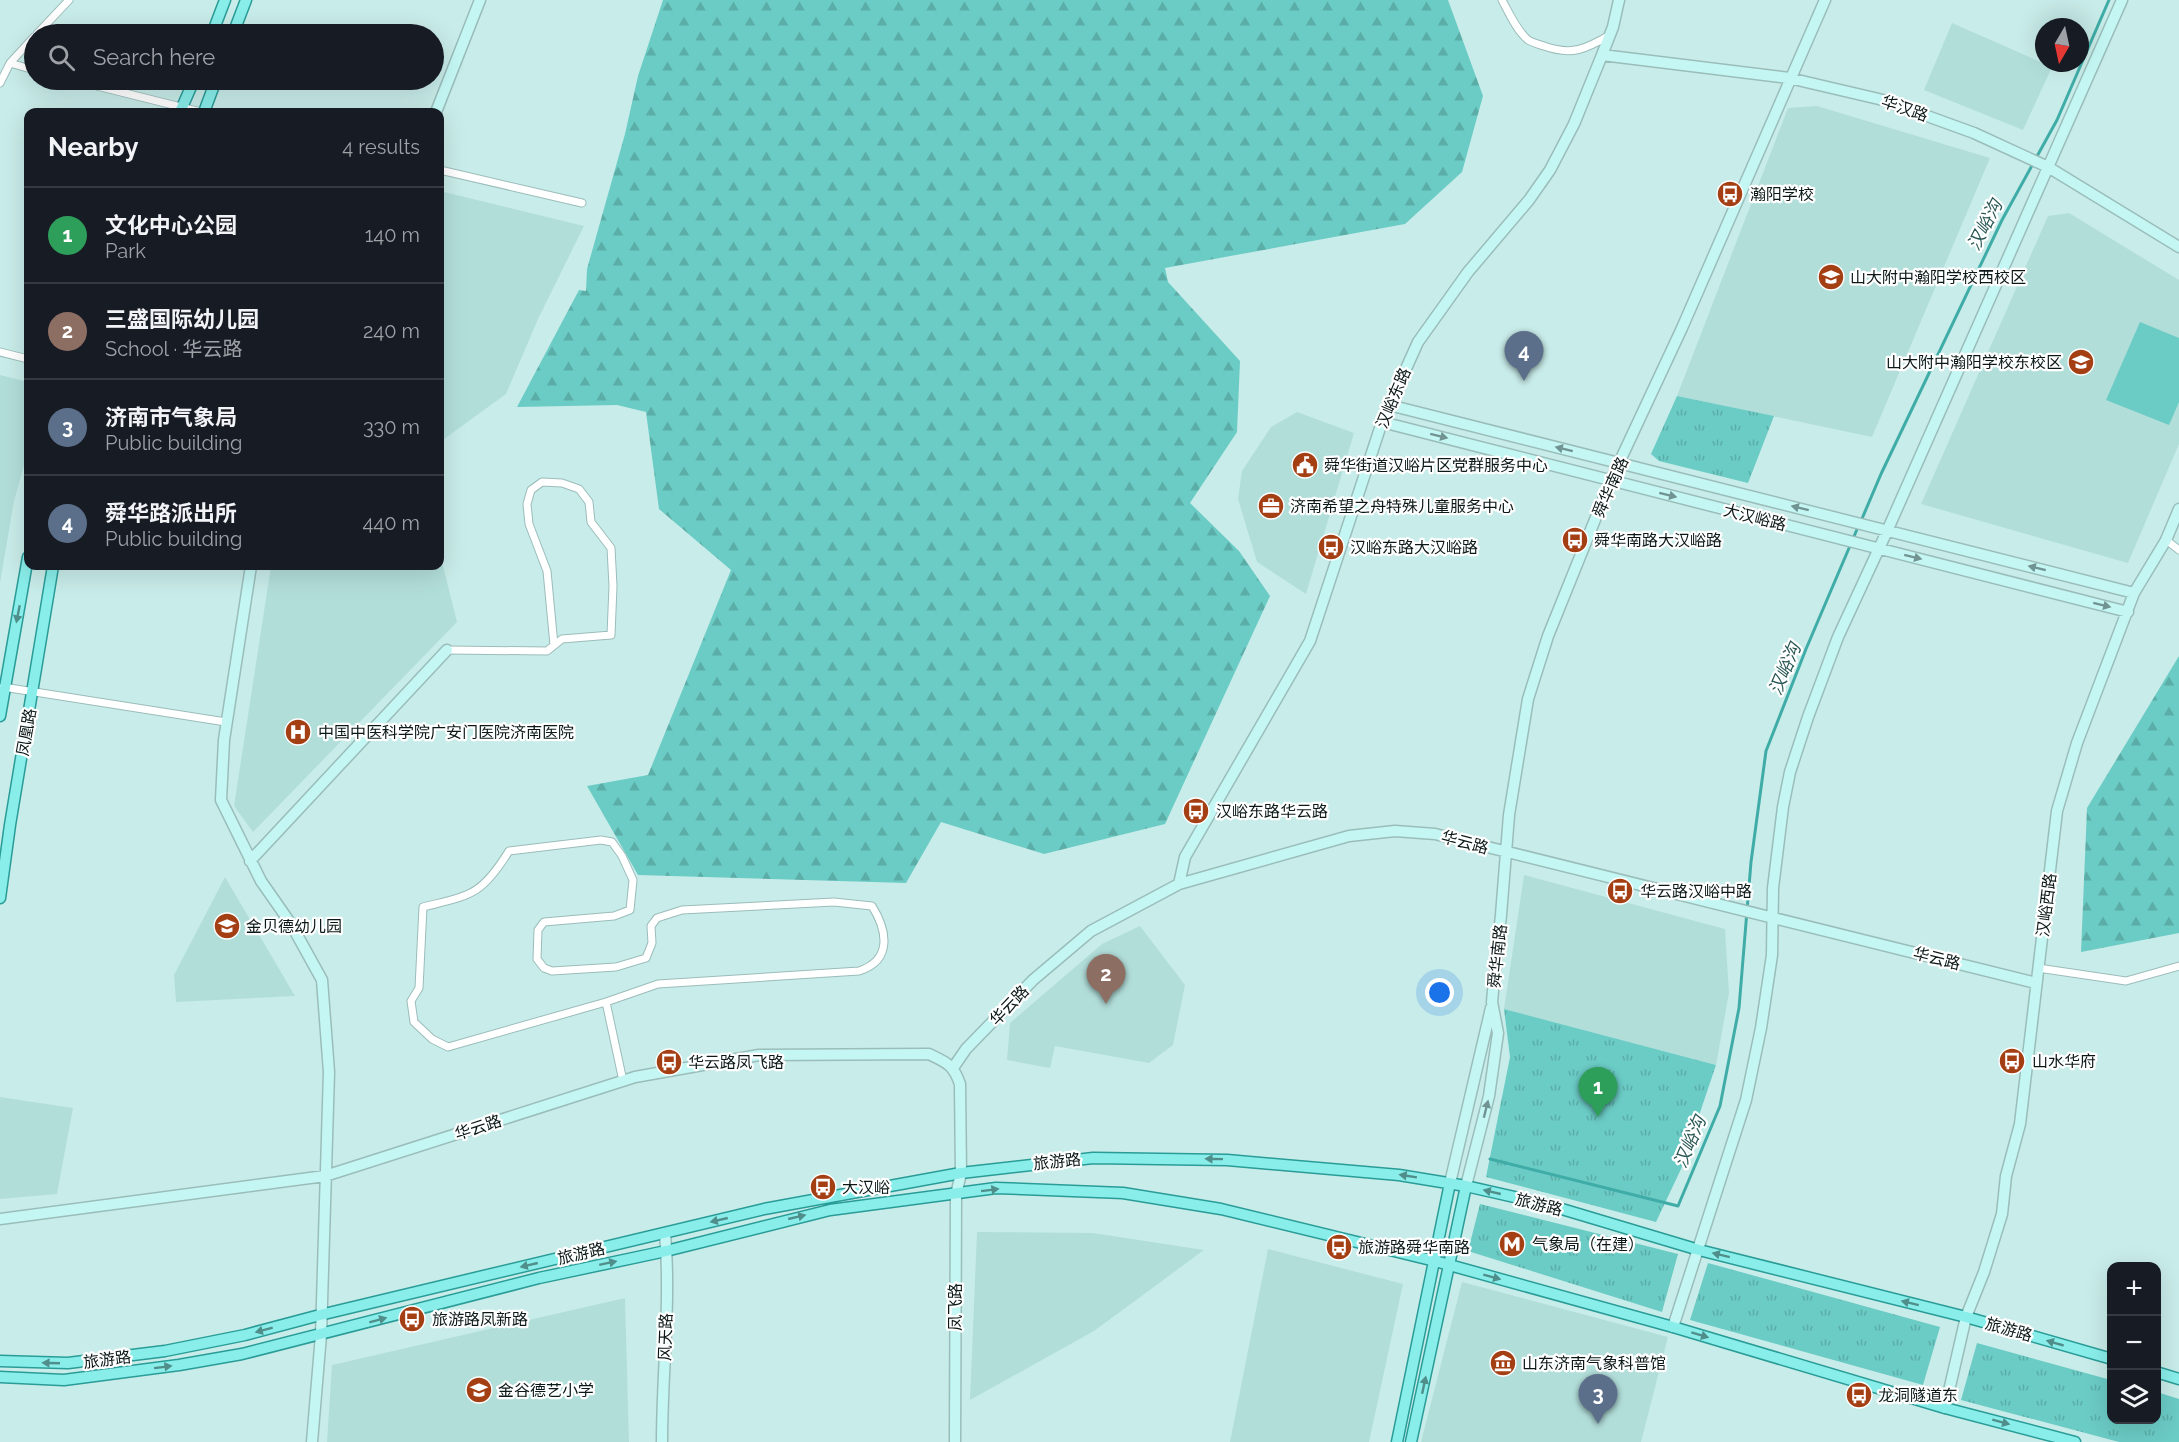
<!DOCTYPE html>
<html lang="en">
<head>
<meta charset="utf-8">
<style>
	:root { --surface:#171b24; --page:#20242c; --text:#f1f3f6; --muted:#9ea1a6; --line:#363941; --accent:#1a73e8 }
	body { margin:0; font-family:Raleway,"Noto Sans SC",sans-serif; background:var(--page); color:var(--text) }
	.controls { position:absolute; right:18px; bottom:18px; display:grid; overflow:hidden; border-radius:12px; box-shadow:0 6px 24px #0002 }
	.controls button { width:54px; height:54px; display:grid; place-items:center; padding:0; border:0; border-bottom:2px solid var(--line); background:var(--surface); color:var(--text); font:30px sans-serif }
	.compass { position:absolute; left:2035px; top:18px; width:54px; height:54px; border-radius:50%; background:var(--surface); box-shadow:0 6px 24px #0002; rotate:189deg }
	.you { position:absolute; left:1440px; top:993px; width:21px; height:21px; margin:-15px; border:4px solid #fff; border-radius:50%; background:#1a73e8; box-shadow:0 0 0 9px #1a73e833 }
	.badge { display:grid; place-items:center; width:39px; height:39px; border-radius:50%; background:var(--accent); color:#fff; font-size:20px; font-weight:700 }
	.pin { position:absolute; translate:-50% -50px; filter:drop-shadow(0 2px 3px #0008) }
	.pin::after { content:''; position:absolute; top:32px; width:21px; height:18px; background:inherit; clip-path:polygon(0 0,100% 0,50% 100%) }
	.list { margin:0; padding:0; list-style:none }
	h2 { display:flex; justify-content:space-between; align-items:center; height:78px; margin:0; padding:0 24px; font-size:26px }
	h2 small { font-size:20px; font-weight:400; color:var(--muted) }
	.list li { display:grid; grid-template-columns:39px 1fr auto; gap:18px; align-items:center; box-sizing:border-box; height:96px; padding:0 24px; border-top:2px solid var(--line) }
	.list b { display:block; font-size:22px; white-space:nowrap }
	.list p { margin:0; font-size:20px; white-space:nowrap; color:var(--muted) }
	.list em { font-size:20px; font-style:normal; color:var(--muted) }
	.icon { flex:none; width:33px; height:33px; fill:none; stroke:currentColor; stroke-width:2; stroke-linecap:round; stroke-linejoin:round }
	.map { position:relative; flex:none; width:2179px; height:1442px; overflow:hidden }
	.search { position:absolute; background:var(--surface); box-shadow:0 6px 24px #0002; left:24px; top:24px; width:420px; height:66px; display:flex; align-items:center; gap:15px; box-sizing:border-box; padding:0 21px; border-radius:33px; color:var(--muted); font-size:22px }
	.panel { position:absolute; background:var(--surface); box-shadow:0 6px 24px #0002; left:24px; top:108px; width:420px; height:462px; border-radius:12px }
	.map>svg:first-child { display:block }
	.built { fill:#b2deda }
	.grass { fill:url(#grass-tufts) }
	.forest { fill:url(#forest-firs) }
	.pitch { fill:#6bcbc5 }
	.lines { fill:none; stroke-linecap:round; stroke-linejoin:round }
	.stream { stroke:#40aca7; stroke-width:3 }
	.street-casing { stroke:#9bbdba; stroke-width:9 }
	.secondary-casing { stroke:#9bbdba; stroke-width:13 }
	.primary-casing { stroke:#2a9c97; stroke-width:13 }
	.street { stroke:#fff; stroke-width:7 }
	.secondary { stroke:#c4f7f4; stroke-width:10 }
	.primary { stroke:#89eeea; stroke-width:10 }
	.oneway { fill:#719391 }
	.oneway2 { fill:#508e8b }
	.labels { text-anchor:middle; stroke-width:4.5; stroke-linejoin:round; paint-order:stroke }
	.street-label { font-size:16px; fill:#0b1817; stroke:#fff }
	.poi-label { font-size:16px; fill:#0b1817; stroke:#fff; text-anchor:start }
	.water-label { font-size:18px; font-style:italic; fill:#2a5855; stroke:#fff }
</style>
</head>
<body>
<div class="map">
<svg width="2179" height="1442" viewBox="0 0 2179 1442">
	<defs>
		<pattern id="grass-tufts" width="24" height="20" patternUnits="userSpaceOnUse" patternTransform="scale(1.5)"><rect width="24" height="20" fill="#6bcbc5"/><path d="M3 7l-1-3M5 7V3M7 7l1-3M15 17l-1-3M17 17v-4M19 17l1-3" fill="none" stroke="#5baea8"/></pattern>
		<pattern id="forest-firs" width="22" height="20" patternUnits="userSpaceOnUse" patternTransform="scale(1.5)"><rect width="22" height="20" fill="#6bcbc5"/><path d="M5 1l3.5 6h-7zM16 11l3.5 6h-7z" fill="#5baea8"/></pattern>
	</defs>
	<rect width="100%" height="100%" fill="#c8ece9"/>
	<path class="built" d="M1952 23 2052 67 2023 130 1924 90Z
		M1817 106 1990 158 1872 437 1677 396 1788 108Z
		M440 191 584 226 538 319 506 394 440 442Z
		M2069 213 2179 280V444L2128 563 1921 504 2048 216Z
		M0 375 28 382V451L14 501 0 583Z
		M1297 412 1354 433 1306 594 1257 562 1238 499 1242 471 1271 427Z
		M440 554 457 622 253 832 234 806 271 566H440Z
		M1524 875 1725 929 1729 993 1716 1065 1504 1009Z
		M225 877 295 996 176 1002 174 975Z
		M1140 926 1185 985 1173 1045 1149 1063 1055 1046 1050 1068 1007 1060 1010 1023 1102 944Z
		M0 1097 73 1108 57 1194 0 1199Z
		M977 1232 1093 1233 1204 1250 1094 1331 970 1400Z
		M1268 1249 1403 1284 1369 1442H1230Z
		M1462 1282 1668 1337 1641 1442H1421Z
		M625 1298 629 1442H327L332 1365Z"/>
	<path class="grass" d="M1677 396 1774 416 1748 483 1659 461 1651 454Z
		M1504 1009 1716 1065 1681 1169 1656 1222 1486 1177 1510 1057Z
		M1480 1204 1678 1254 1662 1312 1468 1251Z
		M1708 1263 1940 1327 1923 1385 1690 1320Z
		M1977 1343 2111 1380 2112 1420H2156L2157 1392 2179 1399V1442H2119L1961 1400Z"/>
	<path class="forest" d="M663 0H1448L1483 96 1462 172 1405 224 1165 268 1168 282 1240 361 1237 432 1190 503 1239 551 1270 596 1165 824 1044 854 941 822 906 883 638 875 587 786 648 775 731 570 659 509 646 412 617 405 517 407 579 290 586 291 587 269 625 134 638 76Z
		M2179 656V933L2081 952 2087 808Z"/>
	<path class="pitch" d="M2140 322 2179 338V402L2169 425 2106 400Z"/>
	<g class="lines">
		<path class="stream" d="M1861 521 1881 474 2002 220 2057 120 2109 0
			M1490 1159 1678 1206 1720 1106 1739 1008 1751 862 1766 751 1806 649 1858 527"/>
		<defs>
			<path id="street" d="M1502 0C1509 13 1516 29 1527 39 1531 43 1539 44 1544 46 1572 56 1586 49 1610 35
				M37 34 69 0
				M10 63 34 70
				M73 80 201 112
				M0 83 10 63 34 37
				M440 170 582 203
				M0 352 28 359
				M2166 540 2179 550
				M447 650 547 651 562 639 611 635 613 586 611 548 591 522 589 502 579 489 562 483 542 482 531 490 527 504 529 524 547 571 554 645
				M3 687 226 722
				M2038 968 2126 981 2179 966
				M606 1002 448 1047 432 1039 414 1022 411 1001 419 988 423 907C471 895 481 896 509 851L601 840 612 842 622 856 633 880 630 910 614 916 544 922 538 930 537 959 544 968 552 971 616 967 646 958 652 943 651 926 657 918 682 910 834 902 872 906C887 930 893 960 859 971L658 984 606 1002 623 1081"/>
			<path id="secondary" d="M1602 55 1789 78 1883 100 1974 133 2048 167 2179 247
				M436 112 480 0
				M1389 405 2134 593
				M1382 422 2128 612
				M251 566 224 740 221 800 261 881 291 924 322 980 329 1072 321 1335 312 1442
				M250 861 447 650
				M1179 884 1185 857 1310 641 1382 422 1418 342 1468 272 1529 200 1550 170 1574 124 1602 55 1613 27 1619 0
				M953 1068 966 1049 1033 980 1091 931 1179 884 1349 836 1395 831 1435 834 2036 983
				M1450 1183 1491 1008
				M1466 1186 1489 1096 1498 1033 1492 1002 1493 991 1501 915 1509 815 1528 699 1548 636 1611 480 1682 328 1825 0
				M0 1219 325 1176 635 1077 759 1055 929 1054C947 1063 953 1064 960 1084L961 1173 956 1195 955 1442
				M1673 1327 1746 1100 1761 1028 1772 955 1773 888 1783 807 1790 772 1808 717 1838 637 1888 529 2122 0
				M1945 1408 1966 1317 1984 1272 2002 1214 2006 1176 2020 1124 2057 811 2077 743 2134 593 2166 540 2179 509
				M662 1442C662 1372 671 1302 665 1233"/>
			<path id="primary" d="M212 34 225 0
				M233 34 246 0
				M180 112 194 80
				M204 112 216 80
				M0 716 28 557
				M0 898 10 825 53 566
				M0 1361 68 1363 165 1351 245 1335 320 1315 764 1209 961 1173 1093 1158 1227 1160 1399 1175 1466 1186 1545 1204 1699 1250 1966 1317 2112 1359
				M2156 1372 2179 1379
				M0 1377 64 1380 179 1365 242 1354 539 1278 666 1251 830 1210 996 1188 1123 1193 1221 1209 1435 1261 1673 1327 1945 1408 2075 1442
				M1397 1442 1450 1183
				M1411 1442 1466 1186"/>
		</defs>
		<use href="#street" class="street-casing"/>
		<use href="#secondary" class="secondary-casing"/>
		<use href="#primary" class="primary-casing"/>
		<use href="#street" class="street"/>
		<use href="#secondary" class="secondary"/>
		<use href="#primary" class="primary"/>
	</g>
	<defs><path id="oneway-solid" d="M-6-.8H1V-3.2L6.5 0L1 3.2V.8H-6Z" transform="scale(1.5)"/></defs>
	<g class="oneway">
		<use href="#oneway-solid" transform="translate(1439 436) rotate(14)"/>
		<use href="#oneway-solid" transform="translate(1564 449) rotate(-166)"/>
		<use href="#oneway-solid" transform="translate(1668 495) rotate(14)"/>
		<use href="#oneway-solid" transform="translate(1800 508) rotate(-166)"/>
		<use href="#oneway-solid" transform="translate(1913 557) rotate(14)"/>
		<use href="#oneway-solid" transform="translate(2037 568) rotate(-166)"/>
		<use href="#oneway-solid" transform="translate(2102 605) rotate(14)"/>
		<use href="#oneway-solid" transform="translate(1486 1109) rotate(-76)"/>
	</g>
	<g class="oneway2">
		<use href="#oneway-solid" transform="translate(18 614) rotate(101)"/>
		<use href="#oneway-solid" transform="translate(1214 1159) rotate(-179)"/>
		<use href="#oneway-solid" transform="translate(1408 1176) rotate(-171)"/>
		<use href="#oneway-solid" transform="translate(990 1190) rotate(-7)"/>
		<use href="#oneway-solid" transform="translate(1492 1192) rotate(-167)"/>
		<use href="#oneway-solid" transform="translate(797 1217) rotate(-13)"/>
		<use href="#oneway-solid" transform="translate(719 1220) rotate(167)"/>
		<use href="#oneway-solid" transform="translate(1721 1255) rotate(-166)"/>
		<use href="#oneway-solid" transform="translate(608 1263) rotate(-12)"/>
		<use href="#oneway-solid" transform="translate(529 1265) rotate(167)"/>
		<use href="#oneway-solid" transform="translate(1492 1277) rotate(15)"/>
		<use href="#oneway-solid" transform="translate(1910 1303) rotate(-166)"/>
		<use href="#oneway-solid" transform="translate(378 1320) rotate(-15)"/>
		<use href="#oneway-solid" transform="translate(264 1330) rotate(165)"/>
		<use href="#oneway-solid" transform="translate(1700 1335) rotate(17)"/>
		<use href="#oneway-solid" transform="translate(2055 1343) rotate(-164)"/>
		<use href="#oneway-solid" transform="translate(51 1363) rotate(-178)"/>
		<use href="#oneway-solid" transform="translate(163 1367) rotate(-7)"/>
		<use href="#oneway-solid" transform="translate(1424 1385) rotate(-78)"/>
		<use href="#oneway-solid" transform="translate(2001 1422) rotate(15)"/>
	</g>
	<defs>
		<symbol id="bus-disc" viewBox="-11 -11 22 22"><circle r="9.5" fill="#a43f14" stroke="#fff"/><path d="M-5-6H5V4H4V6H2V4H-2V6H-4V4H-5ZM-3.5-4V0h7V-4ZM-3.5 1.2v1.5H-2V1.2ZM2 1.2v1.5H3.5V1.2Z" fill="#fff"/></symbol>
		<symbol id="school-disc" viewBox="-11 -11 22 22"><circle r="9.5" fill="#a43f14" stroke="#fff"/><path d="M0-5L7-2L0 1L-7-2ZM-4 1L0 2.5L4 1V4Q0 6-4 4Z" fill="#fff"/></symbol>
		<symbol id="civic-disc" viewBox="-11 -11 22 22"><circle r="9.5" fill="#a43f14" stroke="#fff"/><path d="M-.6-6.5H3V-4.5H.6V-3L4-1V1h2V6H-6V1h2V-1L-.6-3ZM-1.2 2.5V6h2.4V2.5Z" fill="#fff"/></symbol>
		<symbol id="office-disc" viewBox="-11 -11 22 22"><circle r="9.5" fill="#a43f14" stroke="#fff"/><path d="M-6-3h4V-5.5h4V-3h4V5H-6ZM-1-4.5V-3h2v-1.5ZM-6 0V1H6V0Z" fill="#fff"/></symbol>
		<symbol id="hospital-disc" viewBox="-11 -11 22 22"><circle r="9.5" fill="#a43f14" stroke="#fff"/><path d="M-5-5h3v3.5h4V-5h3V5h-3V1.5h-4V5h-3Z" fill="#fff"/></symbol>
		<symbol id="metro-disc" viewBox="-11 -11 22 22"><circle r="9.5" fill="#a43f14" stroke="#fff"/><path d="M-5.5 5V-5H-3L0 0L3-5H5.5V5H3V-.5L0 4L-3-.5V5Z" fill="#fff"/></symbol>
		<symbol id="museum-disc" viewBox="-11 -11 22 22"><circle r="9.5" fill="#a43f14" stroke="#fff"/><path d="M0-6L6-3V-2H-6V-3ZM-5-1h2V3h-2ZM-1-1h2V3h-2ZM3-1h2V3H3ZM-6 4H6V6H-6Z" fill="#fff"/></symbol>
	</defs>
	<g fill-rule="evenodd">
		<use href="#bus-disc" x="1715" y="179" width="30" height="30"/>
		<use href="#school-disc" x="1816" y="262" width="30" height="30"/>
		<use href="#school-disc" x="2066" y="347" width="30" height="30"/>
		<use href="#civic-disc" x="1290" y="450" width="30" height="30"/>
		<use href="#office-disc" x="1256" y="491" width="30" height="30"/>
		<use href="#bus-disc" x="1560" y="525" width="30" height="30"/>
		<use href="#bus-disc" x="1316" y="532" width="30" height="30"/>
		<use href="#hospital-disc" x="283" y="717" width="30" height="30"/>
		<use href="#bus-disc" x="1181" y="796" width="30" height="30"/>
		<use href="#bus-disc" x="1605" y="876" width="30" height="30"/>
		<use href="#school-disc" x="212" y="911" width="30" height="30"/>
		<use href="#bus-disc" x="1997" y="1046" width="30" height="30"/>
		<use href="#bus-disc" x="654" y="1047" width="30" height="30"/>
		<use href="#bus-disc" x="808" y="1172" width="30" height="30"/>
		<use href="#metro-disc" x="1497" y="1229" width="30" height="30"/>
		<use href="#bus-disc" x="1324" y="1232" width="30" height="30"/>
		<use href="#bus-disc" x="397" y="1304" width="30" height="30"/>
		<use href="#museum-disc" x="1488" y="1348" width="30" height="30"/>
		<use href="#school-disc" x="464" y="1375" width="30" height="30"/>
		<use href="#bus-disc" x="1844" y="1380" width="30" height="30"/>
	</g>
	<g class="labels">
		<g class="street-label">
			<text transform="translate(1905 108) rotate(19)" y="6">华汉路</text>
			<text transform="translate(1393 398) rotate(-67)" y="6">汉峪东路</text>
			<text transform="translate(1610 487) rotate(-66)" y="6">舜华南路</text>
			<text transform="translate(1755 517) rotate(14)" y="6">大汉峪路</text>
			<text transform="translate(26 732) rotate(-80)" y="6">凤凰路</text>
			<text transform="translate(1465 842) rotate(15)" y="6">华云路</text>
			<text transform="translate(2046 905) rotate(-83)" y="6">汉峪西路</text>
			<text transform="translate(1497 956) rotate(-84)" y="6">舜华南路</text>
			<text transform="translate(1937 958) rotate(14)" y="6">华云路</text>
			<text transform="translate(1009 1005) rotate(-46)" y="6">华云路</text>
			<text transform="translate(478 1127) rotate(-18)" y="6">华云路</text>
			<text transform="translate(1057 1161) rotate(-6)" y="6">旅游路</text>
			<text transform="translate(1539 1204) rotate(14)" y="6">旅游路</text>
			<text transform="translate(581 1253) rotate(-13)" y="6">旅游路</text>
			<text transform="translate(955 1307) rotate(-90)" y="6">凤飞路</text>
			<text transform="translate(2009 1329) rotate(16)" y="6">旅游路</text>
			<text transform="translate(665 1337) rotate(-88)" y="6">风天路</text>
			<text transform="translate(107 1359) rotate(-7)" y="6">旅游路</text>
		</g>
		<g class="poi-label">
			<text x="1750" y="200">瀚阳学校</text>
			<text x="1850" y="283">山大附中瀚阳学校西校区</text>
			<text x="2062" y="368" text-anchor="end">山大附中瀚阳学校东校区</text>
			<text x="1324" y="471">舜华街道汉峪片区党群服务中心</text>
			<text x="1290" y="512">济南希望之舟特殊儿童服务中心</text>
			<text x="1594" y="546">舜华南路大汉峪路</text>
			<text x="1350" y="553">汉峪东路大汉峪路</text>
			<text x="318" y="738">中国中医科学院广安门医院济南医院</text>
			<text x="1216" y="817">汉峪东路华云路</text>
			<text x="1640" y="897">华云路汉峪中路</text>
			<text x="246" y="932">金贝德幼儿园</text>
			<text x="2032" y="1067">山水华府</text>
			<text x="688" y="1068">华云路凤飞路</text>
			<text x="842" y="1193">大汉峪</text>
			<text x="1532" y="1250">气象局（在建）</text>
			<text x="1358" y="1253">旅游路舜华南路</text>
			<text x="432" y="1325">旅游路凤新路</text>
			<text x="1522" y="1369">山东济南气象科普馆</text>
			<text x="498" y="1396">金谷德艺小学</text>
			<text x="1878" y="1401">龙洞隧道东</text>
		</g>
		<g class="water-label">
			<text transform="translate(1985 225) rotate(-63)" y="6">汉峪沟</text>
			<text transform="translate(1785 669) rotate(-67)" y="6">汉峪沟</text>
			<text transform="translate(1690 1142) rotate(-67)" y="6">汉峪沟</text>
		</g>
	</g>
</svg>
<div class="controls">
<button>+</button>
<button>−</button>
<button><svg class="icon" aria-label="layers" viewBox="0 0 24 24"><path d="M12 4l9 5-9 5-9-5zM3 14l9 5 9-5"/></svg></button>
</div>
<svg class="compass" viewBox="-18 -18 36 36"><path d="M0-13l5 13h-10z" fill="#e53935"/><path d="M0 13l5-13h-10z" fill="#9ea1a6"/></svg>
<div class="you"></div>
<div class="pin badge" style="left:1598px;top:1117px;background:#2e9e5b">1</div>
<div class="pin badge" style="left:1106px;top:1004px;background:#8d6e63">2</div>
<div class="pin badge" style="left:1598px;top:1424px;background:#5c6f8a">3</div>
<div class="pin badge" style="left:1524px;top:381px;background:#5c6f8a">4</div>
<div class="search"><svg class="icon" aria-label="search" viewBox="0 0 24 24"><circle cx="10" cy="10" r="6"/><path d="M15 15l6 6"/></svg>Search here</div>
<section class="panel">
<h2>Nearby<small>4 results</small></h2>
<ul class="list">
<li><span class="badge" style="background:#2e9e5b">1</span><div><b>文化中心公园</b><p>Park</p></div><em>140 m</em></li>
<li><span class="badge" style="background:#8d6e63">2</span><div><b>三盛国际幼儿园</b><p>School · 华云路</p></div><em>240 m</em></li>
<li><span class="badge" style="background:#5c6f8a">3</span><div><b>济南市气象局</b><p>Public building</p></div><em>330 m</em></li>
<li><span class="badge" style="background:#5c6f8a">4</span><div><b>舜华路派出所</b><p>Public building</p></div><em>440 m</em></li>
</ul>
</section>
</div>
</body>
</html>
